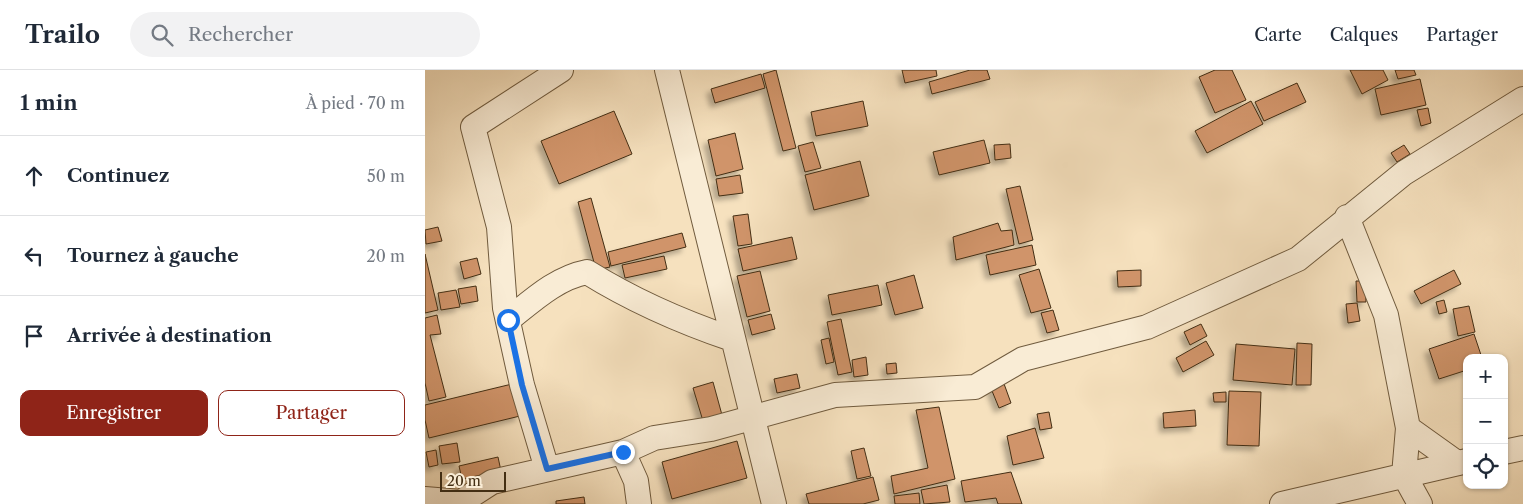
<!DOCTYPE html>
<html lang="fr">
<head>
<meta charset="utf-8">
<style>
	:root { --surface:#fff; --page:#f2f2f3; --text:#1f2937; --muted:#747a83; --line:#e0e1e3; --accent:#8f2418 }
	body { margin:0; font-family:"Libre Caslon Text",serif; background:var(--page); color:var(--text) }
	.controls { position:absolute; right:15px; bottom:15px; display:grid; overflow:hidden; border-radius:10px; box-shadow:0 1px 4px #0004 }
	.controls button { width:45px; height:45px; display:grid; place-items:center; padding:0; border:0; border-bottom:1px solid var(--line); background:var(--surface); color:var(--text); font:25px sans-serif }
	.scale { position:absolute; left:15px; bottom:12px; width:66px; box-sizing:border-box; padding-left:5px; border:2px solid #432e13; border-top:0; font-size:14px; line-height:18px; white-space:nowrap; color:#432e13; -webkit-text-stroke:4px #f9ecd5; paint-order:stroke }
	.stop { position:absolute; width:15px; height:15px; margin:-11px; border:4px solid #1a73e8; border-radius:50%; background:#fff }
	.stop.end { background:#1a73e8; border-color:#fff; box-shadow:0 1px 5px #0008 }
	.list { margin:0; padding:0; list-style:none }
	h2 { display:flex; justify-content:space-between; align-items:center; height:65px; margin:0; padding:0 20px; font-size:21px }
	h2 small { font-size:16px; font-weight:400; color:var(--muted) }
	.list li { display:grid; grid-template-columns:32px 1fr auto; gap:15px; align-items:center; box-sizing:border-box; height:80px; padding:0 20px; border-top:1px solid var(--line) }
	.list b { display:block; font-size:19px; white-space:nowrap }
	.list em { font-size:16px; font-style:normal; color:var(--muted) }
	.actions { display:flex; gap:10px; padding:15px 20px }
	.actions a { flex:1; padding:11px 0; border:1px solid var(--accent); border-radius:10px; text-align:center; font-size:18px; color:var(--accent) }
	.actions .main { background:var(--accent); color:#fff }
	.icon { flex:none; width:28px; height:28px; fill:none; stroke:currentColor; stroke-width:2; stroke-linecap:round; stroke-linejoin:round }
	.map { position:relative; flex:none; width:1098px; height:434px; overflow:hidden }
	header { display:flex; align-items:center; gap:30px; box-sizing:border-box; height:70px; padding:0 25px; background:var(--surface); border-bottom:1px solid var(--line) }
	header strong { font-size:24px }
	nav { display:flex; gap:28px; margin-inline-start:auto; font-size:18px }
	.search { width:350px; height:45px; background:var(--page); display:flex; align-items:center; gap:12px; box-sizing:border-box; padding:0 18px; border-radius:28px; color:var(--muted); font-size:19px }
	main { display:flex }
	aside { flex:1; background:var(--surface) }
	.map>svg:first-child { display:block }
	.building { fill:#d0946b; stroke:#432e13; filter:url(#shadow) }
	.lines { fill:none; stroke-linecap:round; stroke-linejoin:round }
	.minor-casing { stroke:#705b3e; stroke-width:26 }
	.minor { stroke:#f9ecd5; stroke-width:24 }
	.route { stroke:#1a73e8; stroke-width:6 }
</style>
</head>
<body>
<header>
<strong>Trailo</strong>
<div class="search"><svg class="icon" aria-label="search" viewBox="0 0 24 24"><circle cx="10" cy="10" r="6"/><path d="M15 15l6 6"/></svg>Rechercher</div>
<nav><a>Carte</a><a>Calques</a><a>Partager</a></nav>
</header>
<main>
<aside>
<h2>1 min<small>À pied · 70 m</small></h2>
<ul class="list">
<li><svg class="icon" aria-label="ahead" viewBox="0 0 24 24"><path d="M12 20V5M6 11l6-6 6 6"/></svg><div><b>Continuez</b></div><em>50 m</em></li>
<li><svg class="icon" aria-label="left" viewBox="0 0 24 24"><path d="M17 20v-9H6M10 6l-5 5 5 5"/></svg><div><b>Tournez à gauche</b></div><em>20 m</em></li>
<li><svg class="icon" aria-label="arrive" viewBox="0 0 24 24"><path d="M6 21V4h12l-3 4 3 4H6"/></svg><div><b>Arrivée à destination</b></div></li>
</ul>
<div class="actions"><a class="main">Enregistrer</a><a>Partager</a></div>
</aside>
<div class="map">
<svg width="1098" height="434" viewBox="0 0 1098 434">
	<defs>
		<filter id="shadow"><feDropShadow dx="-4.5" dy="4.5" stdDeviation="2.5" flood-color="#0004"/></filter>
	</defs>
	<rect width="100%" height="100%" fill="#f6e1be"/>
	<filter id="stains"><feTurbulence type="fractalNoise" baseFrequency=".004" numOctaves="4"/><feColorMatrix values="0 0 0 0 .2 0 0 0 0 .09 0 0 0 0 .02 0 0 0 .5 -.17"/></filter>
	<radialGradient id="worn" r=".72"><stop offset=".6" stop-color="#630" stop-opacity="0"/><stop offset="1" stop-color="#630" stop-opacity=".3"/></radialGradient>
	<path class="building" d="M351 0 371 78 358 81 338 4Z
		M477 0H511L512 6 480 13Z
		M545 0H562L565 9 507 24 504 12Z
		M790 0H807L821 30 790 43 774 7Z
		M925 0H958L963 10 937 24Z
		M970 0H989L991 5 973 9Z
		M336 4 340 18 290 33 286 19Z
		M995 9 1001 35 956 45 950 19Z
		M872 13 881 32 839 51 830 32Z
		M438 31 443 56 391 66 386 42Z
		M826 31 838 54 782 83 770 61Z
		M1003 38 1006 53 996 56 992 40Z
		M189 41 207 84 134 114 116 71Z
		M310 63 318 99 291 106 283 70Z
		M559 70 565 93 514 105 508 82Z
		M388 72 396 98 380 102 373 76Z
		M585 74 586 88 570 90 569 75Z
		M979 75 985 84 972 92 966 83Z
		M435 91 444 126 389 140 380 105Z
		M315 105 318 123 294 126 291 109Z
		M595 116 608 170 594 174 581 119Z
		M166 128 185 197 171 200 153 132Z
		M323 144 327 174 313 176 308 146Z
		M573 153 576 161 587 160 589 175 531 190 528 167Z
		M13 157 17 171 1 174 0 160Z
		M257 163 261 177 186 196 183 182Z
		M367 167 372 189 318 201 313 179Z
		M607 175 611 195 565 205 561 185Z
		M0 184 13 240 0 243Z
		M239 186 242 199 200 208 197 195Z
		M52 188 56 204 39 209 35 192Z
		M614 199 626 238 606 243 594 205Z
		M716 200V216L693 217 692 201Z
		M1029 200 1036 214 996 234 989 221Z
		M335 201 345 241 322 247 312 206Z
		M489 205 498 238 470 245 461 213Z
		M931 211H940L941 232H932Z
		M453 215 457 235 407 245 403 225Z
		M51 216 53 231 36 234 33 219Z
		M31 220 35 237 16 240 13 223Z
		M1019 230 1022 242 1014 244 1011 232Z
		M932 233 935 251 923 253 921 234Z
		M1044 236 1050 262 1033 266 1028 239Z
		M628 240 634 260 622 263 616 243Z
		M346 244 350 259 327 265 323 250Z
		M12 245 16 264 5 265 21 327 4 331 0 313V248Z
		M416 249 427 302 413 305 402 252Z
		M776 254 782 266 765 275 759 262Z
		M1049 264 1057 288H1042V300L1014 309 1004 279Z
		M404 268 409 292 401 294 396 270Z
		M781 271 789 285 758 302 751 288Z
		M872 273 887 274 886 315H871Z
		M811 274 870 279 867 315 808 310Z
		M441 287 443 305 429 307 427 290Z
		M471 293 472 303 462 304 461 294Z
		M372 304 375 318 352 323 349 309Z
		M578 311 586 333 574 338 565 316Z
		M288 312 297 345 278 351 268 318Z
		M87 314 95 346 4 368 0 350V335Z
		M804 321 836 322 834 376 802 375Z
		M801 322V332H789L788 323Z
		M514 337 530 409 469 424 466 406 503 398 491 340Z
		M770 340 771 356 739 358 738 343Z
		M624 342 627 358 615 360 612 344Z
		M610 358 619 388 588 395 582 366Z
		M312 371 322 408 247 429 237 392Z
		M32 373 35 392 17 394 14 376Z
		M439 378 446 406 432 409 426 381Z
		M11 380 13 395 4 397 1 382Z
		M73 387 76 401 37 409 34 396Z
		M586 402 597 434H573L571 428 540 432 536 411Z
		M448 407 454 430 438 434H384L381 424Z
		M522 415 525 432 499 434 496 420Z
		M494 423 495 434H470L469 426Z
		M159 427 160 434H131V431Z"/>
	<g class="lines">
		<defs>
			<path id="minor" d="M242 0 349 434
				M922 147 961 245 983 358 1032 393
				M83 250C107 231 131 208 162 202 207 230 257 252 307 269
				M983 358 979 405 995 434
				M198 382 211 411 214 434
				M1079 382 1098 378
				M122 399 97 315 80 238 74 157 48 57 136 0
				M0 429 36 432 67 412 198 382 229 368 286 359 410 325 550 317 598 289 722 257 873 189 979 103 1098 29
				M857 434 1042 391"/>
		</defs>
		<use href="#minor" class="minor-casing"/>
		<use href="#minor" class="minor"/>
	</g>
	<g class="lines">
		<path class="route" d="M83 250 97 315 122 399 198 382"/>
	</g>
	<rect width="100%" height="100%" filter="url(#stains)"/>
	<rect width="100%" height="100%" fill="url(#worn)"/>
</svg>
<div class="controls">
<button>+</button>
<button>−</button>
<button><svg class="icon" aria-label="locate" viewBox="0 0 24 24"><circle cx="12" cy="12" r="6"/><path d="M12 2v4M12 18v4M2 12h4M18 12h4"/></svg></button>
</div>
<div class="scale">20 m</div>
<div class="stop" style="left:83px;top:250px"></div>
<div class="stop end" style="left:198px;top:382px"></div>
</div>
</main>
</body>
</html>
